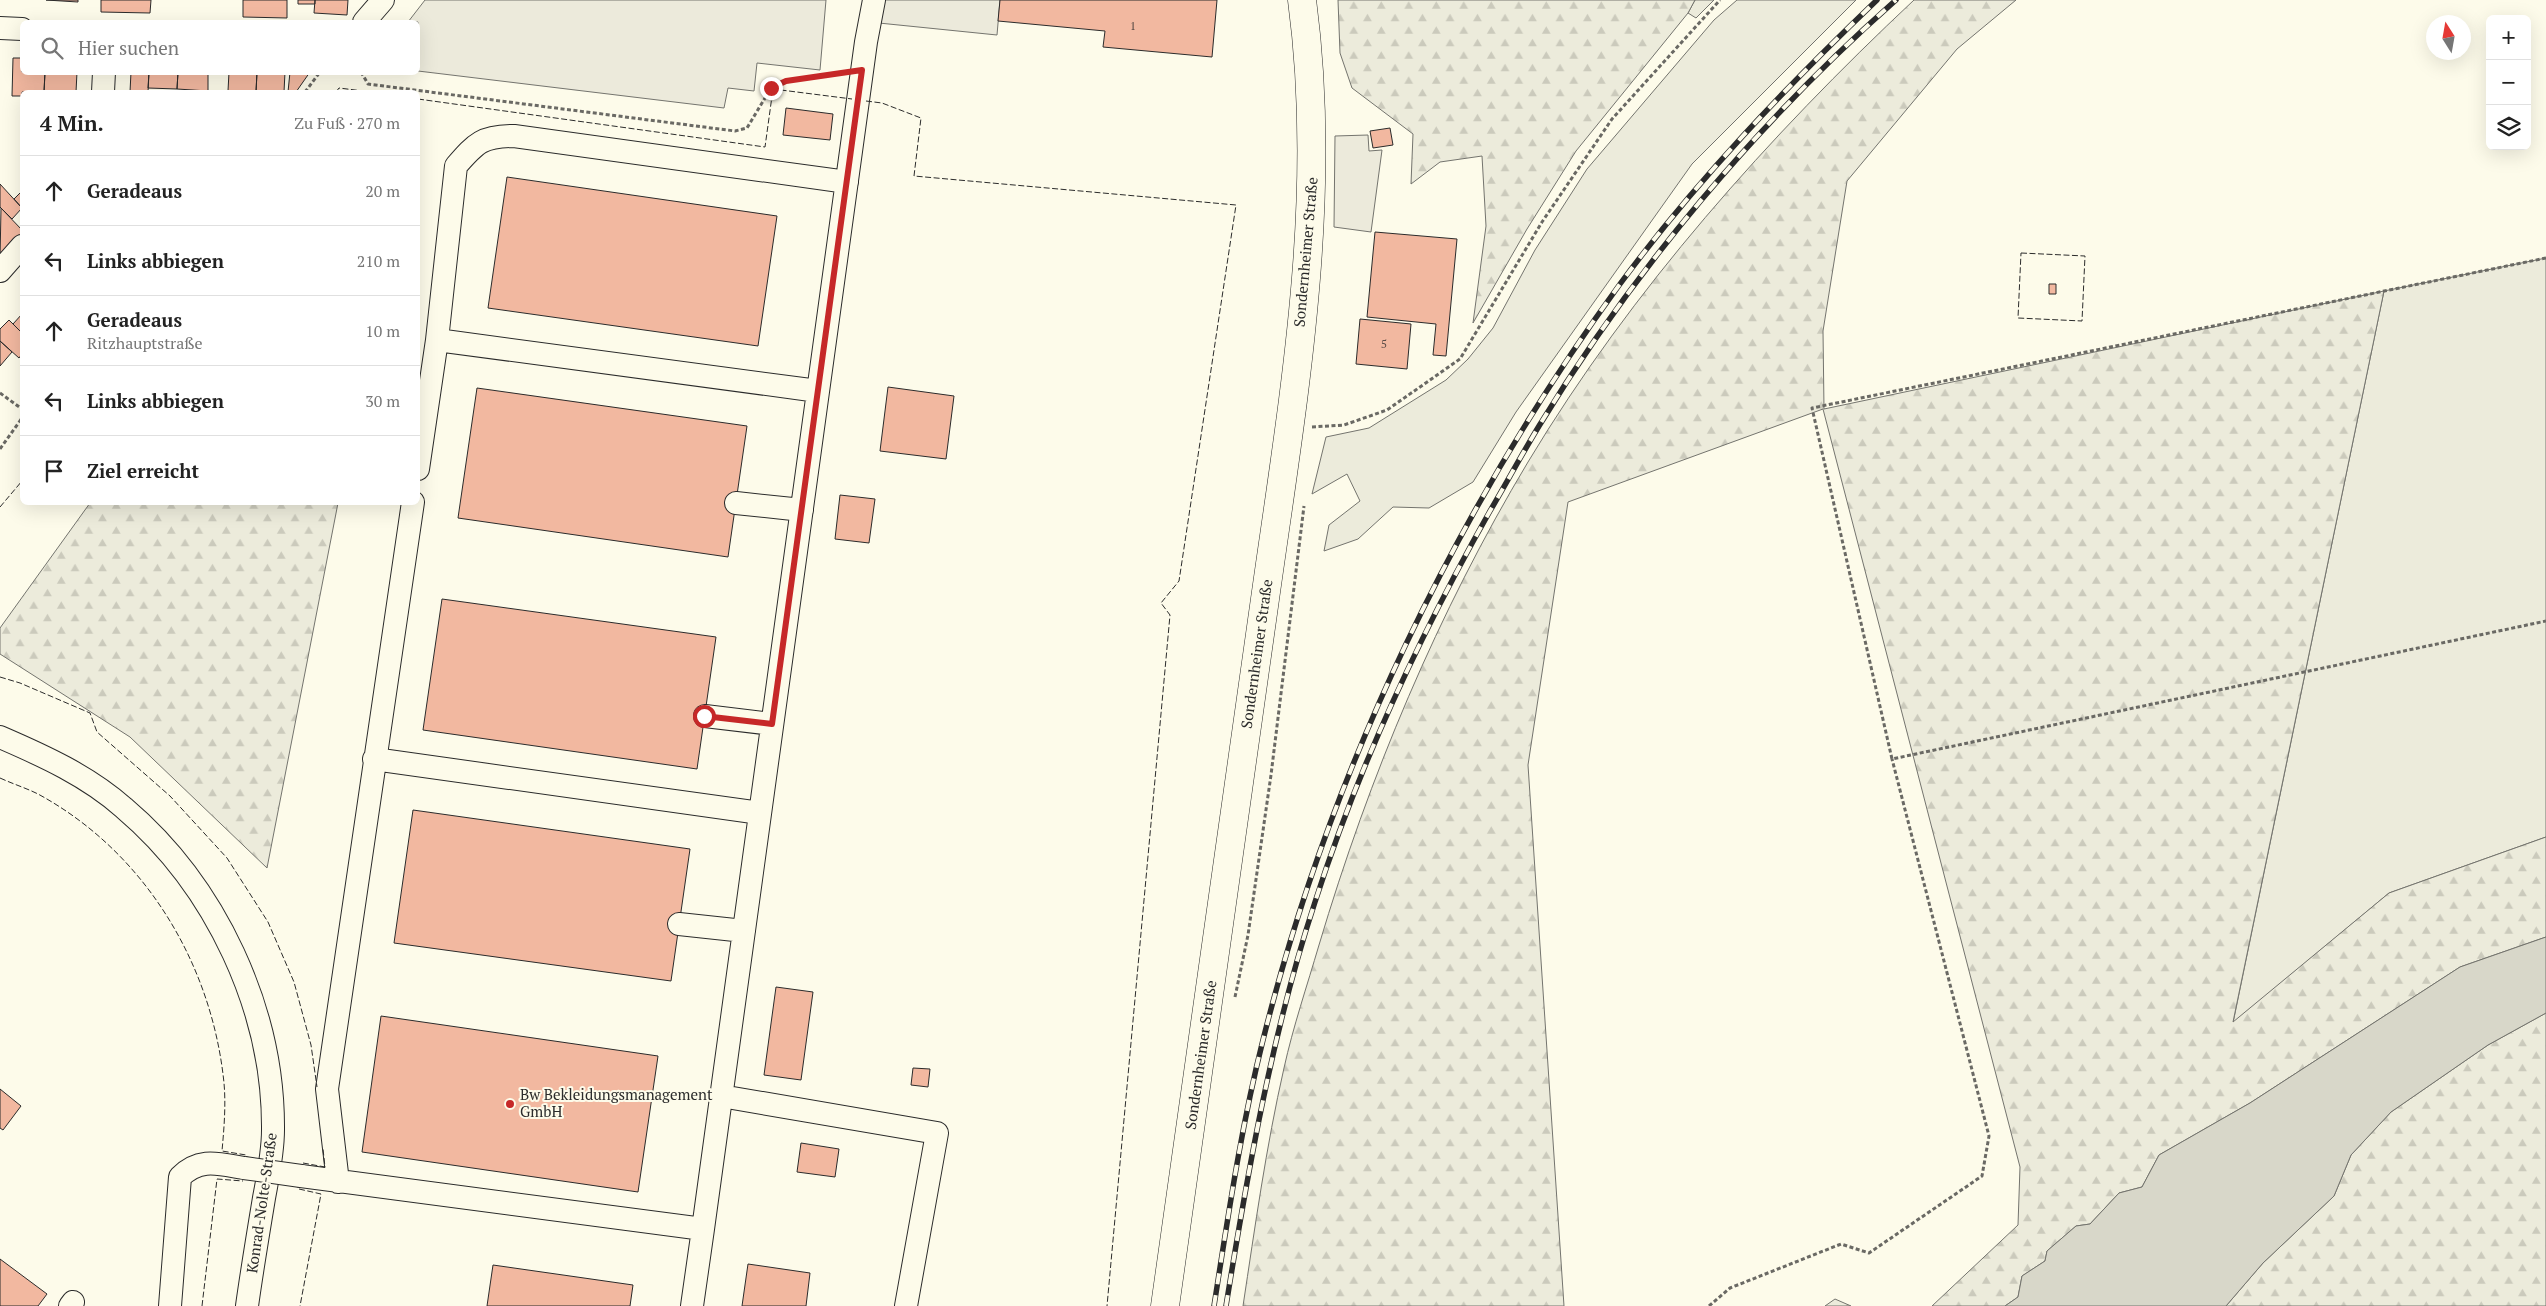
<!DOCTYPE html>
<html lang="de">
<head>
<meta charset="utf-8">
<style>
	:root { --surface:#fff; --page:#f2f2f2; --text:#222; --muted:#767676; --line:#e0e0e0 }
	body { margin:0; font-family:"PT Serif",serif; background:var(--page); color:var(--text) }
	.controls { position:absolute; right:15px; top:15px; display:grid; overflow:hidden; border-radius:8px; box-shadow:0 5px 20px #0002 }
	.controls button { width:45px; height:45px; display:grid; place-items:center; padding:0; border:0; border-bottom:1px solid var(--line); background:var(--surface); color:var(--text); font:25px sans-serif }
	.compass { position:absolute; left:2426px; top:15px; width:45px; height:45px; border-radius:50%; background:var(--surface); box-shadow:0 5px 20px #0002; rotate:349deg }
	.stop { position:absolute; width:15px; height:15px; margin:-11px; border:4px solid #c62828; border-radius:50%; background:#fff }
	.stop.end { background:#c62828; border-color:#fff; box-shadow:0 1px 5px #0008 }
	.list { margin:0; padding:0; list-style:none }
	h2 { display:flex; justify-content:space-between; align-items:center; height:65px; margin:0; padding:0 20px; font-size:21px }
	h2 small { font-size:16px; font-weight:400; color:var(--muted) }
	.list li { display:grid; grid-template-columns:32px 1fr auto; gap:15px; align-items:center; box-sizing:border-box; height:70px; padding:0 20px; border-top:1px solid var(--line) }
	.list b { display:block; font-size:19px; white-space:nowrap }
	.list p { margin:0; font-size:16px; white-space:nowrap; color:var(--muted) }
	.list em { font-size:16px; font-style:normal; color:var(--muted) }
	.icon { flex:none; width:28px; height:28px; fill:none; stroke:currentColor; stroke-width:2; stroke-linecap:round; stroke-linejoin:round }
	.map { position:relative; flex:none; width:2546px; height:1306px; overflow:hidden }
	.search { position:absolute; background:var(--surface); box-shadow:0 5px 20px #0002; left:20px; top:20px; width:400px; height:55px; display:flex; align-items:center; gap:12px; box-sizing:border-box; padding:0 18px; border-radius:8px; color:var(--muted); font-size:19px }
	.panel { position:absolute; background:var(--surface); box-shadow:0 5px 20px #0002; left:20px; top:90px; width:400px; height:415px; border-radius:8px }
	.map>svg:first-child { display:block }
	.green { fill:#ecebdb; stroke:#74746e }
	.forest { fill:url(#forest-firs); stroke:#74746e }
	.parking { fill:#eceadb; stroke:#74746e }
	.water { fill:#d8d7c9; stroke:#74746e }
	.building { fill:#f2b8a0; stroke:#2b2b2b }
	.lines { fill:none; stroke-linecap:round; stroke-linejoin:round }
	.minor-casing { stroke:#2b2b2b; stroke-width:24 }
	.major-casing { stroke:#2b2b2b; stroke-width:29 }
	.path { stroke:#6a6964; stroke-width:3; stroke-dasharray:4 2.5; stroke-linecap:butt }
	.minor { stroke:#fdfbea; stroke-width:22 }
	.major { stroke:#fdfbea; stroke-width:28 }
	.rail-casing { stroke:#2b2b2b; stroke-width:5.5 }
	.rail { stroke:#fdfbea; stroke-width:4; stroke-dasharray:11; stroke-linecap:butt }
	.minor-bridge-casing { stroke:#2b2b2b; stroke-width:24; stroke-linecap:butt }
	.minor-bridge { stroke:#fdfbea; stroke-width:22 }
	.fence { stroke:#2b2b2b; stroke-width:1; stroke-dasharray:6 2.5; stroke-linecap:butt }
	.route { stroke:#c62828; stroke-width:6 }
	.poi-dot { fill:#c62828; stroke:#fdfbea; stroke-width:2 }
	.labels { text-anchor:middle; stroke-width:4; stroke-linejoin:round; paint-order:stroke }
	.number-label { font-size:12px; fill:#5d4e48 }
	.street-label { font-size:15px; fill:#2b2b2b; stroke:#fdfbea }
	.poi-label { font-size:15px; fill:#2b2b2b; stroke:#fdfbea; text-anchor:start }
</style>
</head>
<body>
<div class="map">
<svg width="2546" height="1306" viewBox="0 0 2546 1306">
	<defs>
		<pattern id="forest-firs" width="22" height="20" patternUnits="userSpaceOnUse" patternTransform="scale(1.25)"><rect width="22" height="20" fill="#ecebdb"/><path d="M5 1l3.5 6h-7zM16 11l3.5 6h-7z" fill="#cbcabc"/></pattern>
	</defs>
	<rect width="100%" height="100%" fill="#fdfbea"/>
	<path class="green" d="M1695 0H1714L1696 18 1688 13Z
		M1737 0H1856L1692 164 1516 412 1473 482 1429 508 1393 507 1358 539 1324 551 1329 525 1360 501 1347 474 1312 494 1326 437 1369 428 1446 380 1468 359 1493 328 1535 250 1587 169 1714 20Z
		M2546 258V837L2389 893 2233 1023 2384 291Z"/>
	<path class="forest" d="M1338 0H1695L1688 13 1576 151 1527 229 1473 323 1486 226 1482 156 1440 162 1411 184 1413 134 1352 88 1340 53Z
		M1914 0H2016L1957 49 1847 181 1823 331 1824 409 2384 291 2233 1022 2389 893 2546 837V937L2460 967 2250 1103 2159 1155 2142 1187 2119 1193 2090 1224 2076 1226 2047 1251 2045 1261 2022 1276 2018 1297 2005 1306H1932L2018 1225 2020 1167 1823 409 1568 502 1528 765 1564 1306H1243C1255 1227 1266 1147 1284 1068 1293 1027 1307 986 1319 945 1369 777 1438 612 1528 462 1632 289 1768 137 1914 0Z
		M90 503H338L267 868 130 737 0 654V628Z
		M2546 1013V1306H2226L2263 1263 2334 1196 2351 1155 2391 1112 2488 1045Z
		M1835 1299 1851 1306H1825Z"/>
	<path class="parking" d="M425 0H826L820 70 757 63 754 91 728 88 724 108 418 71V22H408Z
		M874 0H1000L997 35 869 22Z
		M1368 135 1369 151 1382 150 1371 232 1334 227 1335 136Z"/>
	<path class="water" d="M2546 937V1013L2488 1045 2391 1112 2351 1155 2334 1196 2263 1263 2226 1306H2005L2018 1297 2022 1276 2045 1261 2047 1251 2076 1226 2090 1224 2119 1193 2142 1187 2159 1155 2250 1103 2460 967Z"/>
	<path class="building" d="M46 0H78V2Z
		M101 0H151L150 13 101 12Z
		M243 0H287V18L243 17Z
		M298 0H315V4H298Z
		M315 0H348L347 15 314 13Z
		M1000 0H1217L1212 57 1103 47 1105 31 998 21Z
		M13 58H22V72H45L44 92H22V96H12Z
		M45 72H77L76 92H44Z
		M131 72H149L148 92H130Z
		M149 72H178L177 89 148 88Z
		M178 72H208V91L177 89Z
		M229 72H257L256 92 228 91Z
		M257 72H285L284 92H256Z
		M290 72H310L296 92H288Z
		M786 108 833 114 830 140 783 135Z
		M1390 128 1393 145 1373 148 1370 131Z
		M507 177 777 216 758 346 488 308Z
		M0 184 22 208 12 219 0 207Z
		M22 191V208L14 199Z
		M1 208 22 230V238L0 260Z
		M1375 232 1457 239 1446 356 1433 355 1436 324 1367 317Z
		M2049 284H2056V294H2049Z
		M22 314V333L13 324Z
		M1360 319 1411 324 1407 369 1356 364Z
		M9 320 22 333V354L19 358 0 341V329Z
		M0 341 12 352 0 366Z
		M888 387 954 396 946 459 880 451Z
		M477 388 747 426 728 557 458 518Z
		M840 495 875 499 869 543 835 539Z
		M442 599 716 637 697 769 423 730Z
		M413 810 690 849 671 981 394 943Z
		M776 987 813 992 801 1080 764 1075Z
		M381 1016 658 1056 638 1192 362 1152Z
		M913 1068 930 1069 928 1087 911 1085Z
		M0 1089 21 1106 3 1130 0 1128Z
		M801 1143 839 1149 835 1177 797 1172Z
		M0 1259 47 1294 38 1306H0Z
		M748 1264 810 1273 806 1306H742Z
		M493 1265 633 1285 630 1306H487Z"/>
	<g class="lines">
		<defs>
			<path id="minor" d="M364 22 383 0
				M0 28 22 29
				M103 92 104 72
				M0 271 22 246
				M437 340 818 391
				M418 469 437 340 456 166C476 143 482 136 514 136L847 182
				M736 503 802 510
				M705 716 772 724
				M0 737C44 756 88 776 124 808 216 886 274 1010 273 1130 273 1153 268 1176 264 1198 258 1234 252 1270 247 1306
				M374 759 760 813
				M679 924 744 931
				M721 1096 937 1133 906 1306
				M301 1176 703 1229 692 1306
				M338 1182 327 1089 413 502
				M703 1229 866 42 874 0
				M70 1306 73 1302
				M170 1306 180 1177C200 1157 219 1164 244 1168"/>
			<path id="major" d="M1165 1306C1199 1070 1233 834 1265 599 1293 400 1329 200 1302 0"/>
		</defs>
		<use href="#minor" class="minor-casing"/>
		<use href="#major" class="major-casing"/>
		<path class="path" d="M361 72 368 84 735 131 747 128 771 88 786 81 842 73
			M305 92 320 72
			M2546 258 1812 408 1892 759 2546 621
			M0 393 22 409
			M1312 427 1344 425 1387 410 1460 359 1542 222 1612 119 1720 0
			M0 449 22 418
			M1235 997 1248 935 1271 775 1304 506
			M1709 1306 1730 1288 1841 1244 1869 1253 1982 1176 1989 1136 1892 759"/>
		<use href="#minor" class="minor"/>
		<use href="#major" class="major"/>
		<defs>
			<path id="rail" d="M1214 1306C1228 1217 1241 1127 1263 1040 1330 771 1457 508 1620 284 1696 181 1785 88 1877 0
				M1226 1306C1248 1170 1272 1033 1315 902 1359 765 1420 635 1490 511 1507 482 1522 454 1539 426 1635 268 1758 122 1896 0"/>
		</defs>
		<use href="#rail" class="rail-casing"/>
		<use href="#rail" class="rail"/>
		<defs>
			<path id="minor-bridge" d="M244 1168 301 1176"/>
		</defs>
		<use href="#minor-bridge" class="minor-bridge-casing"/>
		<use href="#minor-bridge" class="minor-bridge"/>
		<path class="fence" d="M336 92 339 88 371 92
			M418 99 765 147 773 89 852 99
			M866 101 882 103 921 118 914 176 1236 205 1179 581 1161 603 1170 615 1107 1306
			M2021 253 2085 256 2082 321 2018 318Z
			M0 507 22 481
			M0 677 20 683 90 713 97 732 170 796 227 858 268 922 294 982 311 1045 317 1087
			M0 778C13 784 26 788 38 794 145 852 212 964 224 1083 226 1105 224 1129 222 1151L246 1155
			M303 1163 325 1167 323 1149
			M299 1189 321 1194 300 1306
			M202 1306 217 1179 243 1181"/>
	</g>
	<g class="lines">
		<path class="route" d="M704 716 772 724 862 70 786 81 771 88"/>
	</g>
	<circle class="poi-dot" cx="510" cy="1104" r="5"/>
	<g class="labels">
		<g class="number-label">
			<text x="1133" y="30">1</text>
			<text x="1384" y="348">5</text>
		</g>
		<g class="street-label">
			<text transform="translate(1306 252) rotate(-85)" y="5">Sondernheimer Straße</text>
			<text transform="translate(1257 654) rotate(-82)" y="5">Sondernheimer Straße</text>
			<text transform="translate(1201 1055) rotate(-82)" y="5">Sondernheimer Straße</text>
			<text transform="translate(262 1203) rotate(-82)" y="5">Konrad-Nolte-Straße</text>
		</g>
		<g class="poi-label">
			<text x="520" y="1100">Bw Bekleidungsmanagement<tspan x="520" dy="17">GmbH</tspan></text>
		</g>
	</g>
</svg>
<div class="controls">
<button>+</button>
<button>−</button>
<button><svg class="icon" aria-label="layers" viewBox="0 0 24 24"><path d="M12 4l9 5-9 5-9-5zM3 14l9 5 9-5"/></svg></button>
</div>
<svg class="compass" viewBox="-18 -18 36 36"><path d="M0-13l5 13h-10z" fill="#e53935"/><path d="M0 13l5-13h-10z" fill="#767676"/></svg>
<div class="stop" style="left:704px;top:716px"></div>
<div class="stop end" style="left:771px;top:88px"></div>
<div class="search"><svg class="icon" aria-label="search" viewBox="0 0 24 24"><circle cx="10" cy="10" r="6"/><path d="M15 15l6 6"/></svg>Hier suchen</div>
<section class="panel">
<h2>4 Min.<small>Zu Fuß · 270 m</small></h2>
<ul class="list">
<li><svg class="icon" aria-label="ahead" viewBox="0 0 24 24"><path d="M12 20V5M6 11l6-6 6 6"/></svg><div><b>Geradeaus</b></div><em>20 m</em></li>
<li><svg class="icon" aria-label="left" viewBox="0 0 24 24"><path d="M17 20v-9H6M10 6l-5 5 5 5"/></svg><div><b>Links abbiegen</b></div><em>210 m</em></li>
<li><svg class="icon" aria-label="ahead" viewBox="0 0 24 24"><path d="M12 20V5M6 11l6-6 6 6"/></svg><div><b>Geradeaus</b><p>Ritzhauptstraße</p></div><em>10 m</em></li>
<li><svg class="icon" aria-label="left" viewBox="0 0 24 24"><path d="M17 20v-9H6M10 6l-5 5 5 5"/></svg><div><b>Links abbiegen</b></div><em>30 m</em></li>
<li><svg class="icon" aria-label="arrive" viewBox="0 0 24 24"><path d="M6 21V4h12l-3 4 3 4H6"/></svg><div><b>Ziel erreicht</b></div></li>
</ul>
</section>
</div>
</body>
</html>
